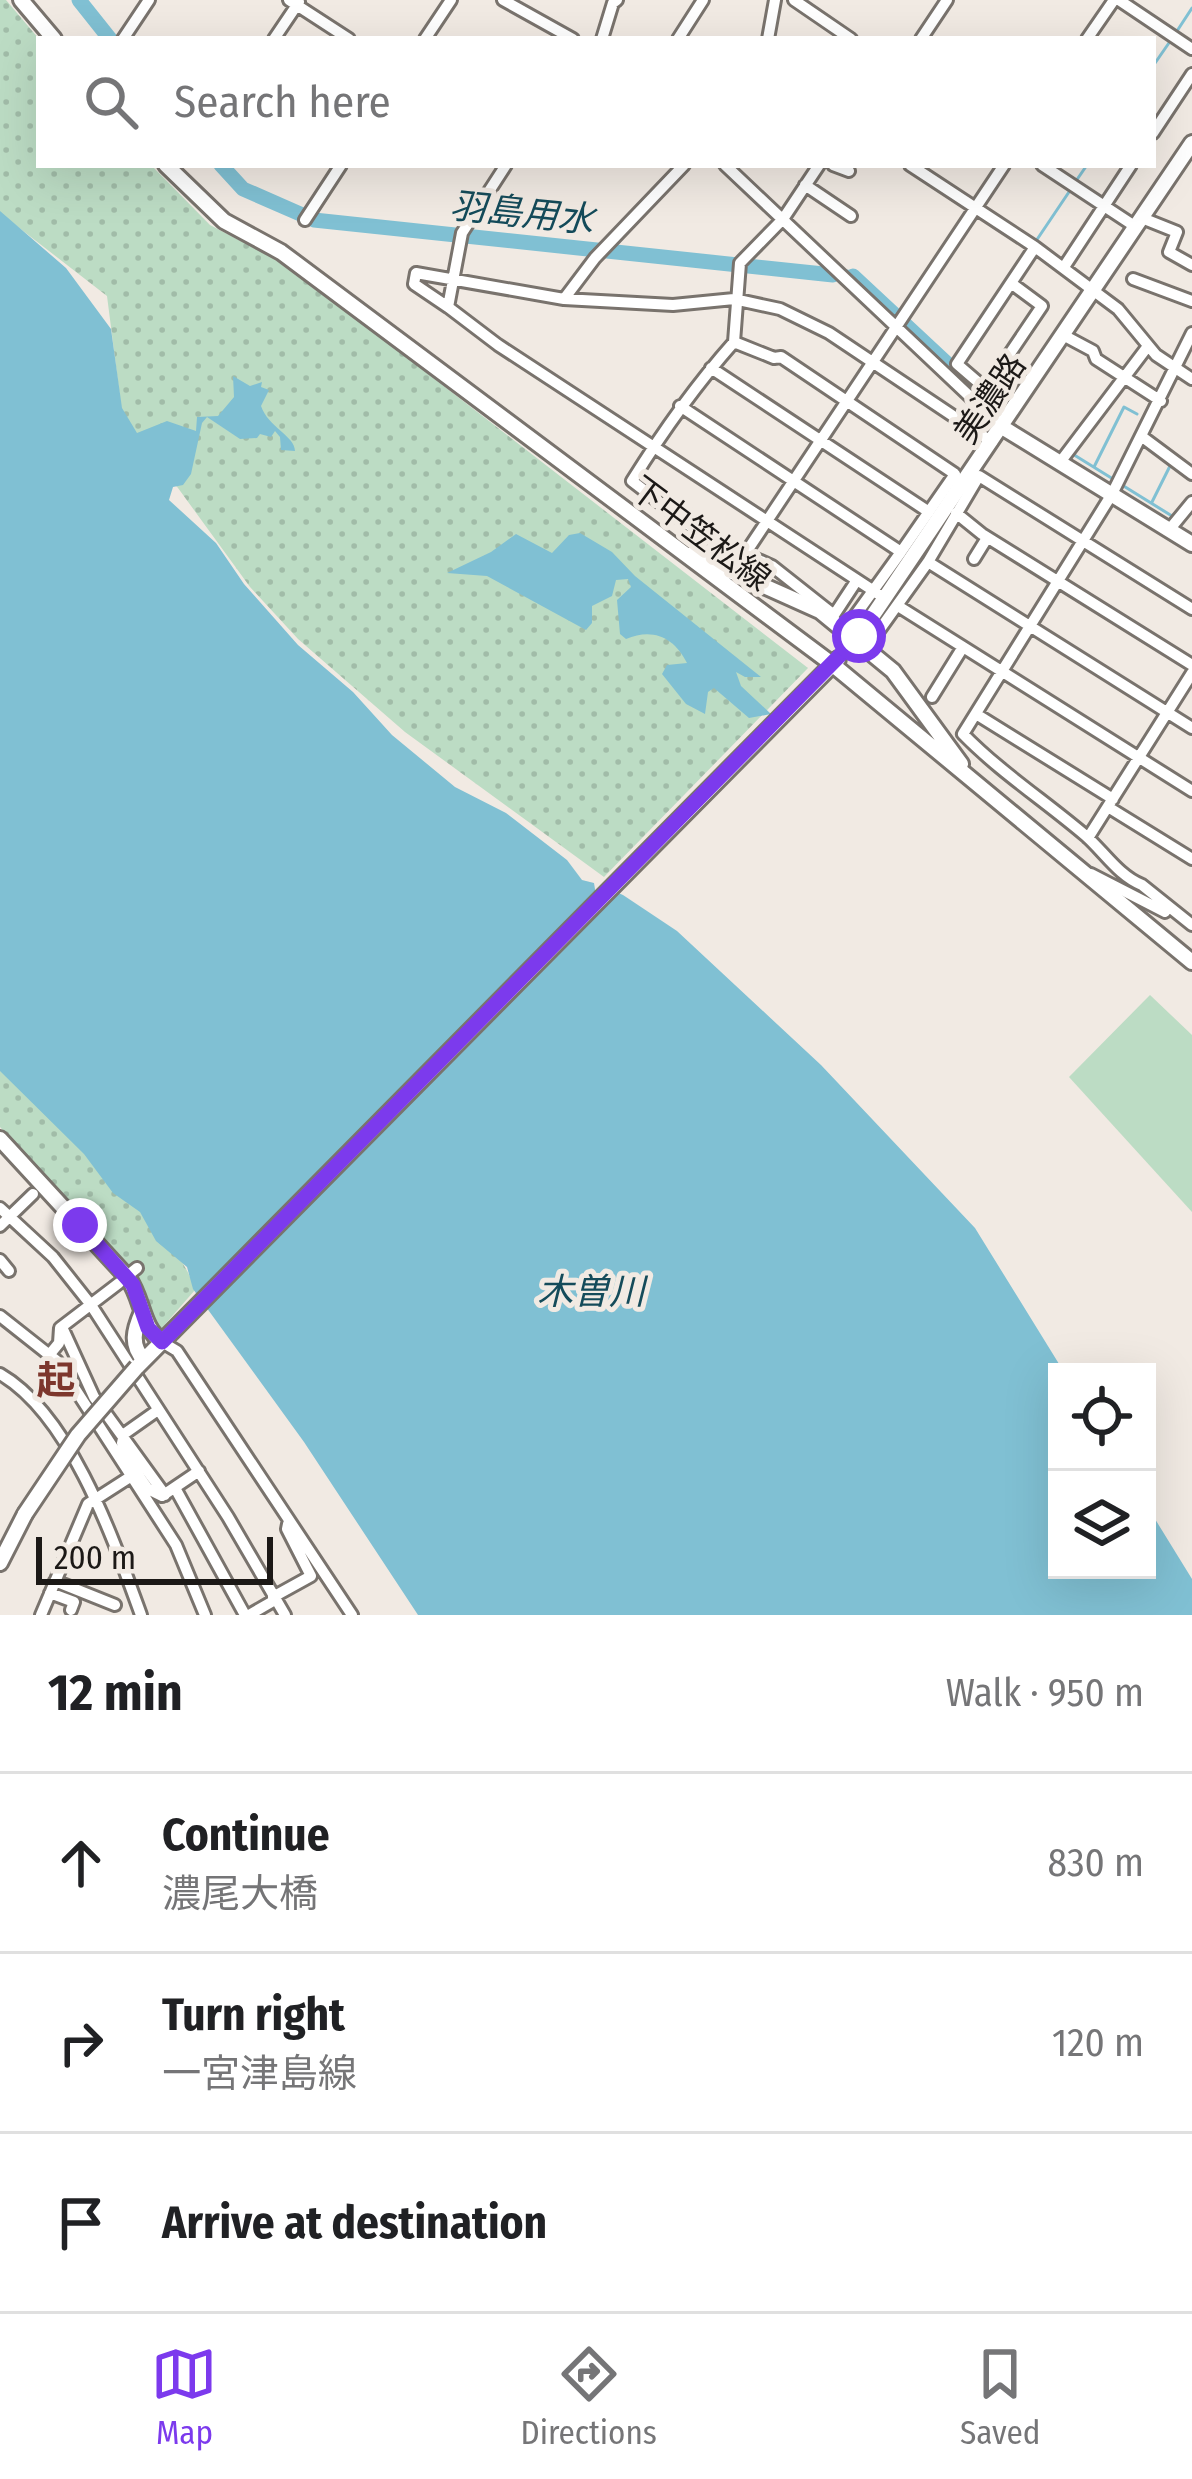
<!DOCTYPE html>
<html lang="en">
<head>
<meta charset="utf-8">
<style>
	:root { --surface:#fff; --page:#f6f6f6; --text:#202124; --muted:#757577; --line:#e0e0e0; --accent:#7c3aed }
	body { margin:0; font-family:"Fira Sans Condensed","Noto Sans JP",sans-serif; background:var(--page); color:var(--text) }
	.controls { position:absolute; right:36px; bottom:36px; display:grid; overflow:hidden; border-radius:0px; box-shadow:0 12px 48px #0002 }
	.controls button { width:108px; height:108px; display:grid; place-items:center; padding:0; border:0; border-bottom:3px solid var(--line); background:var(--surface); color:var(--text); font:60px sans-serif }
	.scale { position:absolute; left:36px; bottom:30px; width:237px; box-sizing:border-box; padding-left:12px; border:6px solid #1c1917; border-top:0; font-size:33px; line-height:42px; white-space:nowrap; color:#1c1917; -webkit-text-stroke:9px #f1eae3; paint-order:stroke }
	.stop { position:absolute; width:36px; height:36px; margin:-27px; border:9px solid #7c3aed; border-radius:50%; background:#fff }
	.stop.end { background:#7c3aed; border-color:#fff; box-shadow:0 3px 12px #0008 }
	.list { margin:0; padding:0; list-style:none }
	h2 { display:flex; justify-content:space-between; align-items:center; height:156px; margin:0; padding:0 48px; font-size:51px }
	h2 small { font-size:39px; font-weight:400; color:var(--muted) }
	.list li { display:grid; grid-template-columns:78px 1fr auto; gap:36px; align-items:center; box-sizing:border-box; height:180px; padding:0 48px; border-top:3px solid var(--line) }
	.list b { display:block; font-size:45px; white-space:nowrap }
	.list p { margin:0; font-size:39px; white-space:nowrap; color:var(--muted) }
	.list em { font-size:39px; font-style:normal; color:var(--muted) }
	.icon { flex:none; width:66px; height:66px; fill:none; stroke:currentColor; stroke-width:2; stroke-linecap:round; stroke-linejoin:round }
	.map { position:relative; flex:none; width:1192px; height:1615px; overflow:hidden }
	.search { position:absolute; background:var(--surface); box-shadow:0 12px 48px #0002; left:36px; right:36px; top:36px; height:132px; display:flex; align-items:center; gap:30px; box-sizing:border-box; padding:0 42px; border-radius:0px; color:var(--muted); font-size:45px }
	.sheet { height:696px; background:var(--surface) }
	nav { display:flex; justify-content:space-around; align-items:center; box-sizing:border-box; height:168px; border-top:3px solid var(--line); background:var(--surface); font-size:33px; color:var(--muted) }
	nav a { display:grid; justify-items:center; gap:6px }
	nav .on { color:var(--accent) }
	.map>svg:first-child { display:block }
	.grass { fill:url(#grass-dots) }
	.pitch { fill:#bcdcc4 }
	.water { fill:#80c0d3 }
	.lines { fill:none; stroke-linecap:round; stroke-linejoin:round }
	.stream { stroke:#80c0d3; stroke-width:3 }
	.river { stroke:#80c0d3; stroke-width:15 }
	.minor-casing { stroke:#79736d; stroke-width:16 }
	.major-casing { stroke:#79736d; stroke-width:20 }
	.minor { stroke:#fff; stroke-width:10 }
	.major { stroke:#fff; stroke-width:14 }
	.major-bridge-casing { stroke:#79736d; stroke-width:20; stroke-linecap:butt }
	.major-bridge { stroke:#fff; stroke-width:14 }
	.route { stroke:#7c3aed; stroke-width:15 }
	.labels { text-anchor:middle; stroke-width:10; stroke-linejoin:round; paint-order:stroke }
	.street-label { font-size:33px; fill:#1c1917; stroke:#f1eae3 }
	.water-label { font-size:36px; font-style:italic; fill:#144b5a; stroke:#f1eae3 }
	.quarter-label { font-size:39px; font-weight:bold; fill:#7d372d; stroke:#f1eae3 }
</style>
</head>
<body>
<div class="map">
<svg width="1192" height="1615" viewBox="0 0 1192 1615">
	<defs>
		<pattern id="grass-dots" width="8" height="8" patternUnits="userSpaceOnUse" patternTransform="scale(3)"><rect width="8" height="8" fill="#bcdcc4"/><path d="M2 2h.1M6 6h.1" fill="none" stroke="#a1bca8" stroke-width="1.8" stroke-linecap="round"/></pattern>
	</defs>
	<rect width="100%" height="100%" fill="#f1eae3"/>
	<path class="grass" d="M0 0H6L39 39V165H151L210 225 273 258 401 353 808 668 604 877 405 732 298 639 250 587 178 488 123 421 107 296 0 213Z
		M0 1061C52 1115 175 1223 195 1290L160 1330 134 1278 0 1127Z"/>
	<path class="pitch" d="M1150 995 1192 1035V1212L1069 1077Z"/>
	<path class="water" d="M0 211 66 268 111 329 122 408 137 433 167 421 196 431 197 417 218 416 234 397 233 376 250 386 262 382 261 387 269 390 261 406C268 427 295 436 295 451L281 450 280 437 275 431 271 437 260 434 257 438 240 439 207 417 202 423 191 474 183 485 173 487 169 500 216 543 244 584 298 645 353 692 392 735 455 787 506 813 567 860 582 880 594 883 596 895 605 903 616 892 623 895 677 931 821 1065 975 1228 1064 1372H1057V1570H1147V1506L1192 1579V1615H418L304 1442 193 1289 187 1267 156 1241 140 1212 113 1193 84 1154 0 1071Z
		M580 533 612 552 635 576 761 677H745L736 672 741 686 771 714 749 718 714 688 708 692 705 714 686 704 662 674 667 665 687 663C675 638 653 627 626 639L620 634 617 600 631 587 628 579 616 580 612 596 592 606V623L586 630 487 576 447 573 491 552 516 534 552 553 569 535Z"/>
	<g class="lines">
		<path class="stream" d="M1177 31 1192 8
			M1153 66 1171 40
			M1076 181 1087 165
			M752 197 775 220
			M782 227 826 268
			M1036 241 1071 189
			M847 271 860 275 900 314
			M907 320 952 363
			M1071 453 1113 479
			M1094 467 1124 407 1137 414
			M1122 485 1172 516
			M1152 502 1172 462"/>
		<path class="river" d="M79 0 110 39
			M221 165 243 189 314 220 833 275
			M853 276 998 411"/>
		<defs>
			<path id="minor" d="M289 0 349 39
				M503 0 573 39
				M794 0 851 39
				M1119 0 1192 49
				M123 39 149 0
				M274 39 299 2
				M425 39 451 0
				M602 39 613 3 617 0
				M678 39 703 0
				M768 39 775 0
				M921 39 947 0
				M1087 39 1114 0
				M1153 133 1192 74
				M506 165 462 233 448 307 498 345 880 595
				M725 165 1002 427
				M833 165 849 171
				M910 165 1035 247 957 364 986 389 1042 306 1011 283
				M1042 165 1136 227
				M805 185 851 216
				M1142 218 1177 232 1169 252 1192 265
				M305 220 341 165
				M1035 247 1118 309 1156 355 1192 379
				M1064 267 1131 165
				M1133 279 1192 301
				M564 299 595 258 684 165
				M448 307 414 284 416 273 564 299 673 305 734 299 780 309 829 333 992 442
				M1192 333 1112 494 963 734C1000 772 1045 801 1086 836 1104 852 1119 876 1142 885L1192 925
				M1063 335 1093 351 1096 359 1161 401
				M734 342 740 263 783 219 819 165
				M711 368 929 512
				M680 406 901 552 955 474 781 357 774 358 734 342C695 386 663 431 632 481L702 535 772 566 834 615 857 580
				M1141 436 1192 474
				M1061 461 1148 346
				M956 513 982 534 1192 665
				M1169 530 1192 502
				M745 554 1004 165
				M974 559 987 538
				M928 562 1192 728
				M898 606 1192 791
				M844 631 901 552
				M865 650 928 562 979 476 1192 609
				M932 697 963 647
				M976 714 1113 799
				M1108 807 1192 859
				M1088 838 1192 673
				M1091 874 1165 912
				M0 1208 53 1257 91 1305 228 1517 285 1615
				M0 1226 33 1194
				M0 1260 9 1271
				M132 1272 137 1268
				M0 1316 57 1361 176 1545 205 1615
				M62 1327 94 1397 165 1495
				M162 1342 177 1351 352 1615
				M50 1354 59 1343 60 1328 119 1283
				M0 1374C71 1415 114 1541 141 1615
				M134 1469 148 1489 162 1496 199 1471
				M175 1488 245 1615
				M55 1581 115 1605
				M50 1593 74 1602 71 1610
				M273 1597 311 1576 287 1529 288 1524
				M41 1615 88 1504 130 1477 134 1469 122 1443 124 1434 158 1410
				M249 1615 275 1600"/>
			<path id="major" d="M21 0 54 39
				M166 165 224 221 281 252 832 664 1192 962
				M1002 427 1192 544
				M692 554 820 611 893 671 961 764
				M859 636 1192 143
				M0 1139 128 1278C143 1299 141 1327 162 1342
				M142 1312C134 1330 130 1345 144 1360
				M137 1367 838 659
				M0 1563 25 1514"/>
		</defs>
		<use href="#minor" class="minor-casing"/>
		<use href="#major" class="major-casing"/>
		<use href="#minor" class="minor"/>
		<use href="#major" class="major"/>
		<defs>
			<path id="major-bridge" d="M846 651 859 636
				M25 1514 78 1435 137 1367"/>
		</defs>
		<use href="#major-bridge" class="major-bridge-casing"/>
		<use href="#major-bridge" class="major-bridge"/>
	</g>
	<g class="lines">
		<path class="route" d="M80 1225 133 1285 148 1328 162 1342 859 636"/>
	</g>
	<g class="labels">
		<g class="street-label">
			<text transform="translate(989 398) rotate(-56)" y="12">美濃路</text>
			<text transform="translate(701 533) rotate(37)" y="12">下中笠松線</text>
		</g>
		<g class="water-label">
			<text transform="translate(522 212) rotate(6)" y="13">羽島用水</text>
			<text x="591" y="1304">木曽川</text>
		</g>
		<g class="quarter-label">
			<text x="56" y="1394">起</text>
		</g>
	</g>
</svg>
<div class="controls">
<button><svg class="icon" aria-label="locate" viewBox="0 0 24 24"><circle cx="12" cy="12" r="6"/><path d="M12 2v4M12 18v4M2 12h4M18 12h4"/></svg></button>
<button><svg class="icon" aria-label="layers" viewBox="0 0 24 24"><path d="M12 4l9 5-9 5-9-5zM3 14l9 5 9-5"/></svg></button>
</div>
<div class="scale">200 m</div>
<div class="stop" style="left:859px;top:636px"></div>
<div class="stop end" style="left:80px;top:1225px"></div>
<div class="search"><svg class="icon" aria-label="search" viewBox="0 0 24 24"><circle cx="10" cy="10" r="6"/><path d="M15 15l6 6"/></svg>Search here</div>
</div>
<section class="sheet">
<h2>12 min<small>Walk · 950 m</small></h2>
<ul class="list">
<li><svg class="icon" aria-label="ahead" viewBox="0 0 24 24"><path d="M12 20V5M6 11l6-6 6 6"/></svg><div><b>Continue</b><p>濃尾大橋</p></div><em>830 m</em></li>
<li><svg class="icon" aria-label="right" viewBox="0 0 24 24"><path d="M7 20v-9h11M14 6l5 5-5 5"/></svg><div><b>Turn right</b><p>一宮津島線</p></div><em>120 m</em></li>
<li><svg class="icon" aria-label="arrive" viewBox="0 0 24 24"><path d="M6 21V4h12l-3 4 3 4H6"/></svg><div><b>Arrive at destination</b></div></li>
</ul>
</section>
<nav>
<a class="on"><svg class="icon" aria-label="map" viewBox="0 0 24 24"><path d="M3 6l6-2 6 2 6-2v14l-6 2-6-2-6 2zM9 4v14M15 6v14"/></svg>Map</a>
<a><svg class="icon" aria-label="directions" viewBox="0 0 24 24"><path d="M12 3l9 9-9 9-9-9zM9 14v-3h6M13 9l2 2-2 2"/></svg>Directions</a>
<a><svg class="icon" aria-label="saved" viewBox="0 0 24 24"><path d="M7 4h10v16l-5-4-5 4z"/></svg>Saved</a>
</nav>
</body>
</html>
